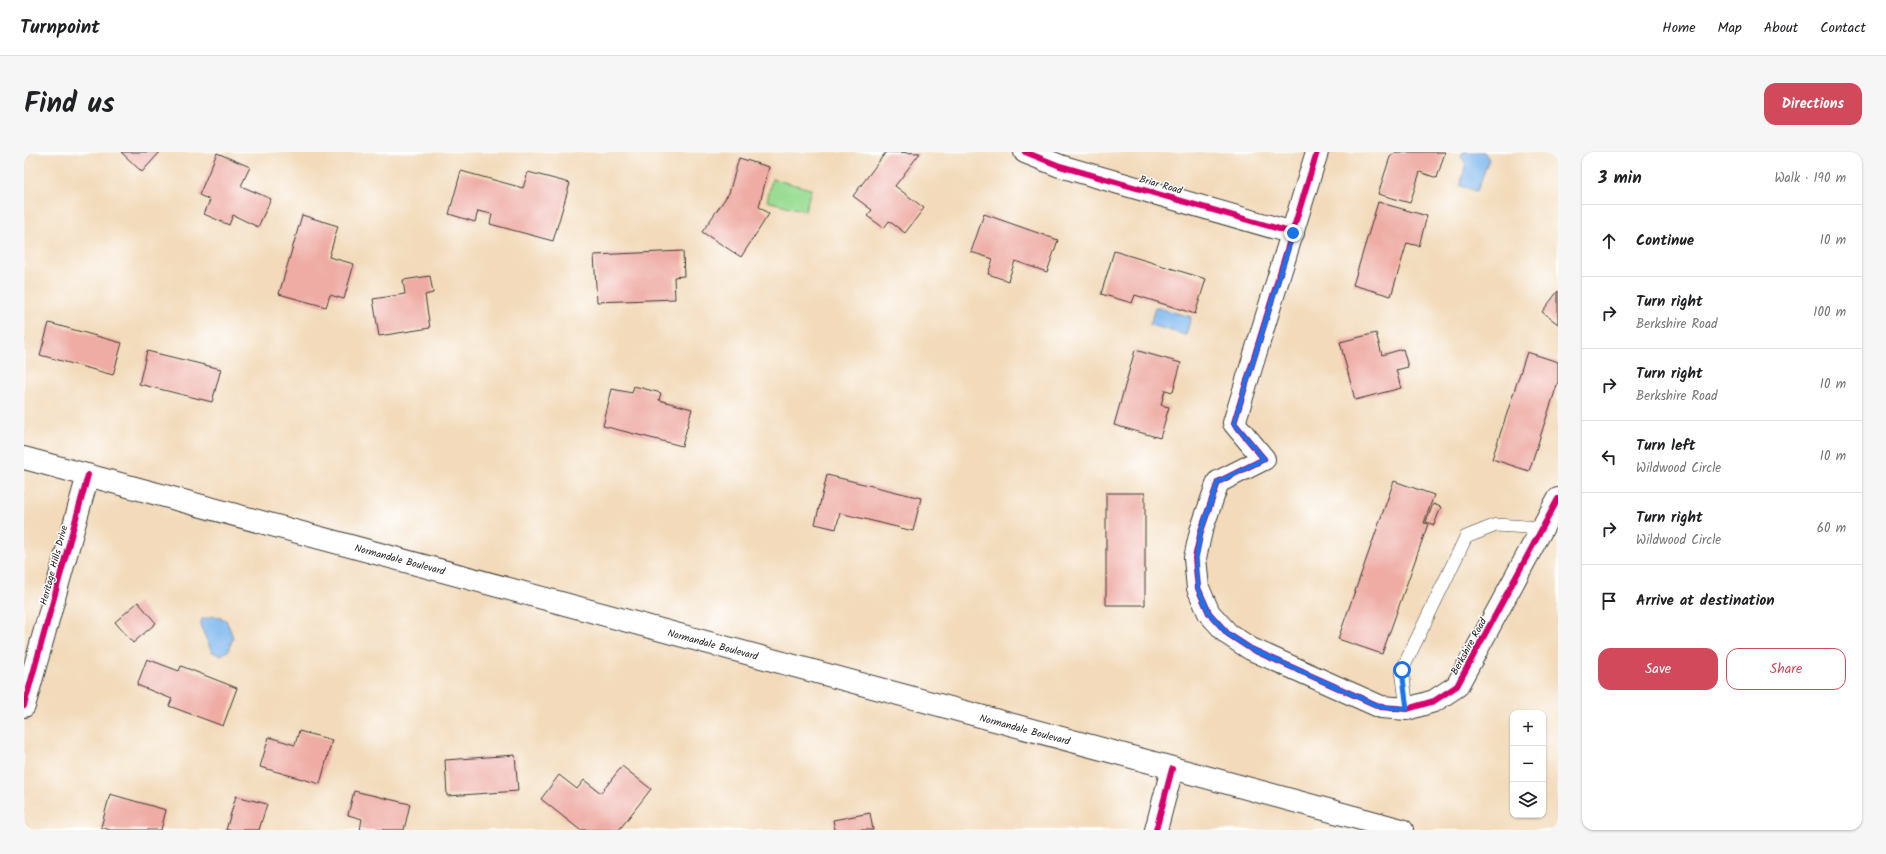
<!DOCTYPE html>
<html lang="en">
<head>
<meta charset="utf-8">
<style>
	:root { --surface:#fff; --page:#f6f6f6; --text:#202124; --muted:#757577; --line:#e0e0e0; --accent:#d1495b }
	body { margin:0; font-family:Kalam,sans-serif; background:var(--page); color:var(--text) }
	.controls { position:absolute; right:12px; bottom:12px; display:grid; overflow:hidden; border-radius:8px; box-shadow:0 1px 3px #0004 }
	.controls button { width:36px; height:36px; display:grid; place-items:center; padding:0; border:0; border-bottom:1px solid var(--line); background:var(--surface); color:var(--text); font:20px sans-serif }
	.stop { position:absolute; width:12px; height:12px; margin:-9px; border:3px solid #1a73e8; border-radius:50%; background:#fff }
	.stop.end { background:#1a73e8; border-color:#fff; box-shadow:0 1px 4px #0008 }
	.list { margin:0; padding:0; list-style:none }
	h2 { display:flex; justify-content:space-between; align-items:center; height:52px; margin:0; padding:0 16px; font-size:17px }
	h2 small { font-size:13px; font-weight:400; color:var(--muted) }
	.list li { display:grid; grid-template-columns:26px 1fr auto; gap:12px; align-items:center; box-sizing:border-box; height:72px; padding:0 16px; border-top:1px solid var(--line) }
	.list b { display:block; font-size:15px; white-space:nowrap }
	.list p { margin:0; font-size:13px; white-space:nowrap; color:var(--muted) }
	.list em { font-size:13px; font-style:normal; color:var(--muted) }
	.actions { display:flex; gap:8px; padding:12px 16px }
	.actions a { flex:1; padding:9px 0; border:1px solid var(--accent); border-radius:12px; text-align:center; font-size:14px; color:var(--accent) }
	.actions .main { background:var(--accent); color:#fff }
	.icon { flex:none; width:22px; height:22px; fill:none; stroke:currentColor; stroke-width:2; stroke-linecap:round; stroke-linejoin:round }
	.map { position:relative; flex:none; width:1534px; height:678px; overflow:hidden; border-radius:12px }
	header { display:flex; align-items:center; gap:24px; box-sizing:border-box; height:56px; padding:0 20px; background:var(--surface); border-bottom:1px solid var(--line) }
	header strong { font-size:19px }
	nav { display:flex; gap:22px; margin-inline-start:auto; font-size:14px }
	.intro { display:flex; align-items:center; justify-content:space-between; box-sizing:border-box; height:96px; padding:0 24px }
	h1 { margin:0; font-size:28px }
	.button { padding:10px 18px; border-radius:12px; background:var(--accent); color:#fff; font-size:14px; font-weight:700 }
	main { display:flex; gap:24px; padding:0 24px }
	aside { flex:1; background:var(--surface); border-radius:12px; box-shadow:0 1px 3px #0004 }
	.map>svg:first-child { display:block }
	.green { fill:#9adc94; stroke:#5b7c58 }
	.water { fill:#7cb5ed; stroke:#4c6884 }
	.building { fill:#eeaca4 }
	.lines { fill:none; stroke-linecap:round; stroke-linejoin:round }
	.lane-casing { stroke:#3c3834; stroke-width:14 }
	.street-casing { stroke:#3c3834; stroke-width:24 }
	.secondary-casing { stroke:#3c3834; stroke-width:24 }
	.lane { stroke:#fff; stroke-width:13 }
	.street { stroke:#fff; stroke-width:22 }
	.secondary { stroke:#fff; stroke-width:22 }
	.cycleway-casing { stroke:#fff; stroke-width:8 }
	.cycleway { stroke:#d6006c; stroke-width:6 }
	.route { stroke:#1a73e8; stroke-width:5 }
	.labels { text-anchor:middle; stroke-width:3; stroke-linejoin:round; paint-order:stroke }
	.street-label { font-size:10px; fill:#1c1c1c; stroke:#fff }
</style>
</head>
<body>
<header>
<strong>Turnpoint</strong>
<nav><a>Home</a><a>Map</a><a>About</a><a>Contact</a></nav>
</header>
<div class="intro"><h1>Find us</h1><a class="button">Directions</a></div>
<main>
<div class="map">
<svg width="1534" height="678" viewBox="0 0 1534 678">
	<rect width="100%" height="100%" fill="#fff"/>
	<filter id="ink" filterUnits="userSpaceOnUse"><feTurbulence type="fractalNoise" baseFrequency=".025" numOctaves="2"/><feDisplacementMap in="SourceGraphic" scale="8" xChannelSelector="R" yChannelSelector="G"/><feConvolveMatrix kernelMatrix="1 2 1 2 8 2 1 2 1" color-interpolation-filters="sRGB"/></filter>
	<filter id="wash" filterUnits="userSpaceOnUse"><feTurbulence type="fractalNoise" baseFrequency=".012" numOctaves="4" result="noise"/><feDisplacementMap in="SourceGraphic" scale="16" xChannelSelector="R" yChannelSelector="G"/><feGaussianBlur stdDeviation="0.9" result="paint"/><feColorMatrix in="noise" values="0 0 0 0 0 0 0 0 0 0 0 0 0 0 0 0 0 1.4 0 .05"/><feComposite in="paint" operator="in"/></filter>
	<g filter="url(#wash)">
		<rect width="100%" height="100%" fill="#f2daba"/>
		<path class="green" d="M748 27 787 37 781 59 743 49Z"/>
		<path class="water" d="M1439 0H1460L1465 7 1453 39 1436 34 1442 11 1437 5Z
			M1131 155 1167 165 1162 183 1126 173Z
			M191 464 202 468 209 485 205 498 197 503 188 500 176 473 178 467Z"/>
		<g id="blocks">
			<path class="building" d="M97 0H136L118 20Z
				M862 0 896 1 871 34 900 56 881 81 865 69 860 76 843 64 848 58 829 44Z
				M1372 0H1421L1413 26 1396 20 1386 51 1354 42 1366 5Z
				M193 1 226 15 217 34 247 47 234 75 209 63 205 73 180 62 186 48 175 43Z
				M715 6 745 15 735 55 745 62 717 105 678 80 705 41Z
				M437 19 499 36 504 20 546 31 529 89 466 72 468 62 454 59 451 70 425 62Z
				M1354 50 1403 64 1395 94 1383 91 1367 144 1329 133Z
				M960 62 1034 88 1023 120 991 109 984 129 964 122 969 107 947 100Z
				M278 63 314 74 305 105 330 112 320 147 306 143 302 155 255 142Z
				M659 99 660 124 650 125 651 147 573 150 570 103Z
				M1090 99 1182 127 1171 162 1111 143 1108 151 1077 142Z
				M406 124 409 141 401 143 406 176 355 184 349 147 381 142 379 128Z
				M1534 139V172L1518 160Z
				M25 171 98 191 89 223 16 203Z
				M1352 181 1358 203 1379 197 1384 215 1372 218 1377 236 1331 248 1316 190Z
				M1111 198 1157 211 1149 240 1141 238 1137 253 1145 255 1136 286 1090 273Z
				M123 199 197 217 188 250 115 232Z
				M1503 200 1534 210V230L1505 319 1468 307Z
				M610 234 637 241 635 248 668 257 658 294 579 274 588 237 608 241Z
				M803 323 897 346 889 379 816 361 812 377 791 372Z
				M1370 329 1410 343 1400 371 1404 372 1358 502 1314 487Z
				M1082 341H1121V453H1082Z
				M1409 352 1417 355 1410 373 1402 370Z
				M114 450 132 471 109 491 91 470Z
				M123 507 155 519 157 514 213 536 199 574 145 554 148 547 113 533Z
				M275 579 308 588 296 632 236 615 245 585 271 593Z
				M491 603 494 639 423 644 421 608Z
				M598 614 627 637 595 678H556L517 647 535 623 553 637 560 628 577 641Z
				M330 639 386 652 380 678H336L338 667 324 663Z
				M86 642 142 658 137 678H86L77 675Z
				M212 644 243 652 235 678H202Z
				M846 661 849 678H811L809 668Z"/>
		</g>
	</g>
	<g filter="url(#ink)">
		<use href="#blocks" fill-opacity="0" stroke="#3c3834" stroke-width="1"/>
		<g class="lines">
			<defs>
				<path id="lane" d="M1383 557 1378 518 1442 385 1472 373 1519 376"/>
				<path id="street" d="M1001 0 1036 14 1269 81
					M1293 0 1210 271 1240 307 1194 330 1177 379 1171 406 1174 436 1185 461 1204 482 1227 497 1357 555 1383 557 1410 549 1433 534 1534 347
					M1132 678 1148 617"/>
				<path id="secondary" d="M0 306 1378 678
					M0 554 64 323"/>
			</defs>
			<use href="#lane" class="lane-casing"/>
			<use href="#street" class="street-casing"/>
			<use href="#secondary" class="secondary-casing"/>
			<use href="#lane" class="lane"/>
			<use href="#street" class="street"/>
			<use href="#secondary" class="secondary"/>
			<defs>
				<path id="cycleway" d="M1001 0 1036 14 1269 81
					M1293 0 1210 271 1240 307 1194 330 1177 379 1171 406 1174 436 1185 461 1204 482 1227 497 1357 555 1383 557 1410 549 1433 534 1534 347
					M0 554 64 323
					M1132 678 1148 617"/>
			</defs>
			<use href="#cycleway" class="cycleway-casing"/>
			<use href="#cycleway" class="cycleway"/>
		</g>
	</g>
	<g class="lines" filter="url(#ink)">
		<path class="route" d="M1269 81 1210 271 1240 307 1194 330 1177 379 1172 406 1174 436 1185 461 1204 482 1227 497 1357 555 1383 557 1378 518"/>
	</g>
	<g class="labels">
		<g class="street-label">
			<text transform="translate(1137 32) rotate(16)" y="4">Briar Road</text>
			<text transform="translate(376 407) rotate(15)" y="4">Normandale Boulevard</text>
			<text transform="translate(29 413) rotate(-75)" y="4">Heritage Hills Drive</text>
			<text transform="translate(689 492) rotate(15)" y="4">Normandale Boulevard</text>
			<text transform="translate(1444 494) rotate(-61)" y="4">Berkshire Road</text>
			<text transform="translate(1001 577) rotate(15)" y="4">Normandale Boulevard</text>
		</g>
	</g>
</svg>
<div class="controls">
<button>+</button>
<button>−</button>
<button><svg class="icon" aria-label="layers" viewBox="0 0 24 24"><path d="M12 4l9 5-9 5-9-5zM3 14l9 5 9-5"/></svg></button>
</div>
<div class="stop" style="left:1378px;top:518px"></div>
<div class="stop end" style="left:1269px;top:81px"></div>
</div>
<aside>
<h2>3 min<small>Walk · 190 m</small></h2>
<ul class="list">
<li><svg class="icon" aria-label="ahead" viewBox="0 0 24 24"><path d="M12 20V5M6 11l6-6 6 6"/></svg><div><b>Continue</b></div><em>10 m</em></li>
<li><svg class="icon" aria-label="right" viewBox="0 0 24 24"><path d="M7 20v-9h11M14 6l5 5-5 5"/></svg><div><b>Turn right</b><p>Berkshire Road</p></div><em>100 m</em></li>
<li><svg class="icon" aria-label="right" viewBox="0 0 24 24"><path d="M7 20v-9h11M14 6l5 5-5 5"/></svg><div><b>Turn right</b><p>Berkshire Road</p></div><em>10 m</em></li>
<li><svg class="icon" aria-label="left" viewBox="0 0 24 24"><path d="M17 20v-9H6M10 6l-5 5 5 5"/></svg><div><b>Turn left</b><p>Wildwood Circle</p></div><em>10 m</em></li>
<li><svg class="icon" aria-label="right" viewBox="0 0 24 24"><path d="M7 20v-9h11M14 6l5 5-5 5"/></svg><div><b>Turn right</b><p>Wildwood Circle</p></div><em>60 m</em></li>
<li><svg class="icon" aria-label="arrive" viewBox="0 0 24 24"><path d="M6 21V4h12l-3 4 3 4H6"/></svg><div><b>Arrive at destination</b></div></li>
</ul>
<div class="actions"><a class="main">Save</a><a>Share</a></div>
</aside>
</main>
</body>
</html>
